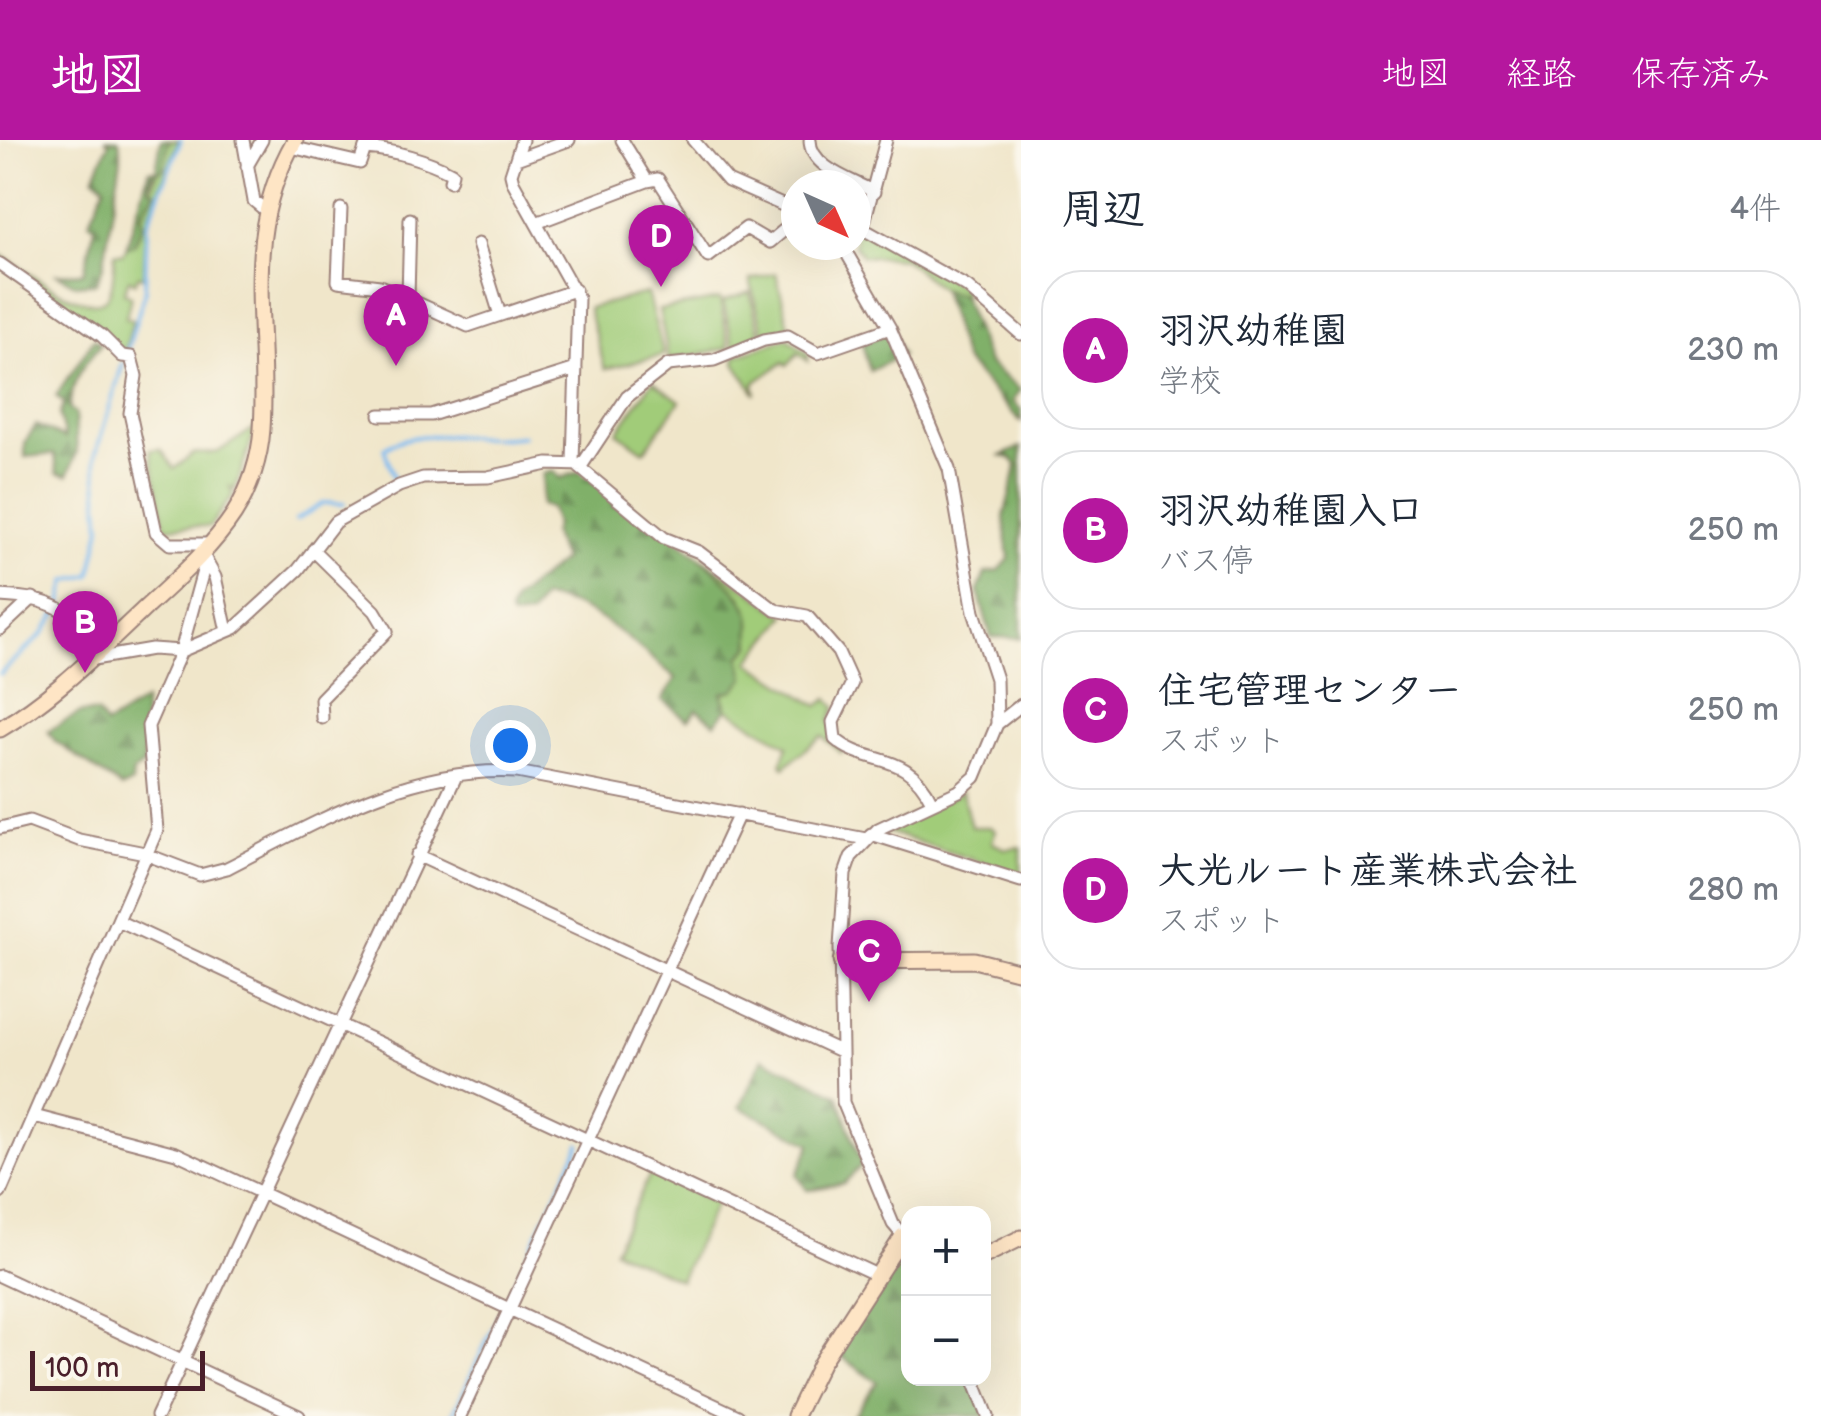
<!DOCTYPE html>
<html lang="ja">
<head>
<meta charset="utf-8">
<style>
	:root { --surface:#fff; --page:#f6f6f7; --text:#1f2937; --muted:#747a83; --line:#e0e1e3; --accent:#b5179e }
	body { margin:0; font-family:"Balsamiq Sans","Klee One",sans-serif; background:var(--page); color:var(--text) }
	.controls { position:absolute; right:30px; bottom:30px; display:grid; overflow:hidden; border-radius:20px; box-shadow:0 10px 40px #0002 }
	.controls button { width:90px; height:90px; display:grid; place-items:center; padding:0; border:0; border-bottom:2px solid var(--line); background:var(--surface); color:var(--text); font:50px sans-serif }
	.compass { position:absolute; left:781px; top:30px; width:90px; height:90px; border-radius:50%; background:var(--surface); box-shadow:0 10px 40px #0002; rotate:135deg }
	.scale { position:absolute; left:30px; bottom:25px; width:175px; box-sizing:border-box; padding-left:10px; border:5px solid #4a1f2b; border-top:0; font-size:28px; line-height:35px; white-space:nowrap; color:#4a1f2b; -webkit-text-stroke:8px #fbf7ec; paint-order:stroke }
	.you { position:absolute; left:510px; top:605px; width:35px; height:35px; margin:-25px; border:8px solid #fff; border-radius:50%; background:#1a73e8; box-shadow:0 0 0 15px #1a73e833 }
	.badge { display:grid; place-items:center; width:65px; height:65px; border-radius:50%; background:var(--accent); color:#fff; font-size:32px; font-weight:700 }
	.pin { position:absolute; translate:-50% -82px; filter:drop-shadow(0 2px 5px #0008) }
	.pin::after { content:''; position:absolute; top:52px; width:35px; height:30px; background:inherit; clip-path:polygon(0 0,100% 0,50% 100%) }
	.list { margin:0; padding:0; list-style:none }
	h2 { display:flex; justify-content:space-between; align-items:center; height:130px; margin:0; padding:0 40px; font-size:42px }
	h2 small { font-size:32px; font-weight:400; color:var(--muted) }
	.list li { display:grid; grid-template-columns:65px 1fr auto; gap:30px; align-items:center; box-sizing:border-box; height:160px; margin:0 20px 20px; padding:0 20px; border:2px solid var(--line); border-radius:40px }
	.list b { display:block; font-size:38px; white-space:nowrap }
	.list p { margin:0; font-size:32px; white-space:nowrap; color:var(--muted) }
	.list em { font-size:32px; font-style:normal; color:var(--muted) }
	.map { position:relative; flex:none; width:1021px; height:1276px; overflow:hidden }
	header { display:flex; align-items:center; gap:60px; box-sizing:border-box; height:140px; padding:0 50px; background:var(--accent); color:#fff }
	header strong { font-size:48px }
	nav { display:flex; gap:55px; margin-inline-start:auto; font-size:35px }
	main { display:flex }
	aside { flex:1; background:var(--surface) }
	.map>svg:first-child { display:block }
	.green { fill:#a1cc79; stroke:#767652; stroke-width:2.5 }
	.forest { fill:url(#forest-firs); stroke:#65684a; stroke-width:2.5 }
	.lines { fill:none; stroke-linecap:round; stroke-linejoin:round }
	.stream { stroke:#7ebcf1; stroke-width:4 }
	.street-casing { stroke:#9d827a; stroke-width:15 }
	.secondary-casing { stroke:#9d827a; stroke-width:19 }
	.street { stroke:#fff; stroke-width:11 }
	.secondary { stroke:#fee5c5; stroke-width:15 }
</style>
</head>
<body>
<header>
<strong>地図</strong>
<nav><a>地図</a><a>経路</a><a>保存済み</a></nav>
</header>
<main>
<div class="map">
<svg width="1021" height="1276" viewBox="0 0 1021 1276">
	<defs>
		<pattern id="forest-firs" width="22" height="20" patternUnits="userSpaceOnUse" patternTransform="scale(2.5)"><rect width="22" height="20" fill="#80b069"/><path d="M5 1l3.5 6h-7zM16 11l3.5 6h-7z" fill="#6b8f57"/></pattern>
	</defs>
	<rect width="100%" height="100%" fill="#fbf7ec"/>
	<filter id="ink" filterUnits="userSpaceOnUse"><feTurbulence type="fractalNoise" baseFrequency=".01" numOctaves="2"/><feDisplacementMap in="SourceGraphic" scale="20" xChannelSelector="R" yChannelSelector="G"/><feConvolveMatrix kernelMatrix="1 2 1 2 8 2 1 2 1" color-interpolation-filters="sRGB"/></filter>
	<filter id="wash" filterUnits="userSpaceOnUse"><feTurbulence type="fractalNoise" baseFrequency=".0048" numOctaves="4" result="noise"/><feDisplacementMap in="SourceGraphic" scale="40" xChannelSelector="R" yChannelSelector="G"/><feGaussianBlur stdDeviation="2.25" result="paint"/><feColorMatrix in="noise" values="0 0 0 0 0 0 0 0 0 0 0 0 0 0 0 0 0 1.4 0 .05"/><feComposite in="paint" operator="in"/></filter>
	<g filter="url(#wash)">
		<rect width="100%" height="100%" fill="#f0e6ca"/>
		<path class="green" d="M179 0 146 84 144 137 138 136 135 143 129 139 124 153 131 156 126 178 133 180 125 212 0 120V114C19 126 85 177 105 159 115 151 113 125 115 113L122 114 134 99 168 1Z
			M856 86 965 149 962 155 942 150 904 119 863 116 854 105Z
			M776 133 790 190 764 196 750 140Z
			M750 152 760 197 734 208 723 161Z
			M647 153 664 215 605 229 588 168Z
			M720 159 729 208 669 220 659 170Z
			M787 198 808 214V221L798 213 787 225 784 222 754 243 756 254 735 223 736 216Z
			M653 241 680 261 644 311 617 292Z
			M256 287 235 350 230 347 233 355 210 386 165 387 150 310 161 309 174 329C205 303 187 318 218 312Z
			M703 419 786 476 749 522 818 566 828 559 836 567 830 580 844 609 841 613 822 596 784 627 781 624 788 606 727 569 722 553 751 487 742 458Z
			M962 652 971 687H990L995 691 992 703 1006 709 1021 707V735L881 690Z
			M651 1032 716 1063 680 1140 614 1110Z"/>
		<path class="forest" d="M106 0H119L121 19 103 127 96 143 76 145 57 134 84 132 95 86 89 82 105 46 94 37 109 3Z
			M161 0H169L163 29 153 35 149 47 155 52 140 75 143 84 134 104 126 108 149 30H156Z
			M942 150 962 155 988 223 1020 250 1013 261 1021 270V282L964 220Z
			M891 190 902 215 870 231 862 204Z
			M94 199 101 204C82 226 72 240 69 269L75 273 77 312 68 335 57 333 55 314 25 317V302L36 285 65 298 59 275 64 263 56 256Z
			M1021 307V498L991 497 978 451 985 433 999 430 1009 419 1004 377 1017 325 1011 318 1001 316Z
			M553 331 560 338 579 332C618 360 738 432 750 475 753 485 749 495 751 506L740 517 745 538 734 550 722 553 727 569 715 583 697 569 688 580 662 560 676 538C634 505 596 463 542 458L530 476 512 478 509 473 514 460 563 420 552 393 555 385 550 368 541 365 543 334Z
			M144 561V625L133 632 132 643 122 648 55 601 48 591 80 573H97L106 585Z
			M763 918 838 955 862 1025 844 1043 807 1050 797 1035 811 1004 740 967Z
			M906 1103 908 1238 970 1239 986 1276H853L877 1242 835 1212Z"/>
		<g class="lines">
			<path class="stream" d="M126 215 145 151 147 85 181 0
				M395 342 384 308C421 284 481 304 523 296
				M296 380 324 363 344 364
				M62 463 67 441 91 435 101 387 95 316 123 223
				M0 534 43 494 59 471
				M508 1157 580 1004
				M452 1276 499 1175"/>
		</g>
	</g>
	<g filter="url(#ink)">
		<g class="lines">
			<defs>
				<path id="street" d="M243 0 254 61 265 70
					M522 0 511 34 513 42 578 158 573 322 664 398 699 412 775 470 807 476 838 512 852 543 833 582 835 599C867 627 907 609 932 662
					M693 0 728 41 796 71
					M810 0C810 28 853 40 874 52
					M291 7 360 23 365 8C393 10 428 20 452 33L450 41
					M516 19 569 0
					M247 26 262 0
					M647 41 658 39 708 117 746 88 770 102 796 80
					M341 69 338 141 380 146 468 186 575 150
					M536 83 647 41 622 0
					M856 85 967 147 1021 194
					M863 86 886 0
					M478 104 500 175
					M842 105 890 188 949 329 974 472 996 539 997 584 975 637 959 651 878 689 851 717 845 734 840 807 843 962 893 1084 906 1099
					M0 124 102 196 122 216 131 217 136 236 130 273 156 392 170 404H210
					M408 157 410 79
					M380 275H431L576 229
					M313 410 375 471 387 491 321 559 322 578
					M204 417 215 437 227 491
					M0 456C56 459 65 468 102 508
					M0 489 33 458
					M94 519 152 509 181 511 235 488 298 430 335 382 399 346 423 338 488 337 548 324 582 325 627 257 668 225 714 220 764 200 788 196 818 213 890 188
					M997 584 1021 565
					M0 688 29 681 79 700 140 712 200 735 227 728C319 681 410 626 517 632L866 699
					M871 694 1021 741
					M417 715 840 911
					M118 781 879 1136
					M34 976 176 1013 738 1276
					M0 1053 157 690 148 586 181 511 206 420
					M0 1136 299 1276
					M973 1238 988 1276
					M157 1276 456 636
					M460 1276 739 674"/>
				<path id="secondary" d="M0 589C53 558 96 514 140 473 173 442 209 412 234 374 250 349 260 318 262 289 269 185 239 96 295 0
					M841 821 974 820 1021 832
					M984 1116 1021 1098
					M795 1276 821 1223 903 1096"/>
			</defs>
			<use href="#street" class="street-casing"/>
			<use href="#secondary" class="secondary-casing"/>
			<use href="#street" class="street"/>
			<use href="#secondary" class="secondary"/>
		</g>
	</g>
</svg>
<div class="controls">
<button>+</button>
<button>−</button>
</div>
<svg class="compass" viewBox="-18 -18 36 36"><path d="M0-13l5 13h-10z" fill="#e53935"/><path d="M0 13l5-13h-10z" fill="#747a83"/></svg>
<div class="scale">100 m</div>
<div class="you"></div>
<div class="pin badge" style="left:396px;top:226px">A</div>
<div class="pin badge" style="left:85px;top:533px">B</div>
<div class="pin badge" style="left:869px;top:862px">C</div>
<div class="pin badge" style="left:661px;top:147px">D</div>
</div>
<aside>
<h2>周辺<small>4件</small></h2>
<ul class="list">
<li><span class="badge">A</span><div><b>羽沢幼稚園</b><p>学校</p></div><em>230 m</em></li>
<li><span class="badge">B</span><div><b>羽沢幼稚園入口</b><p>バス停</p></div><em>250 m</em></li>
<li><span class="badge">C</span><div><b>住宅管理センター</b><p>スポット</p></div><em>250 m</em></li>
<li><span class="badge">D</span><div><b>大光ルート産業株式会社</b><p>スポット</p></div><em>280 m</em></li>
</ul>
</aside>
</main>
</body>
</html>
